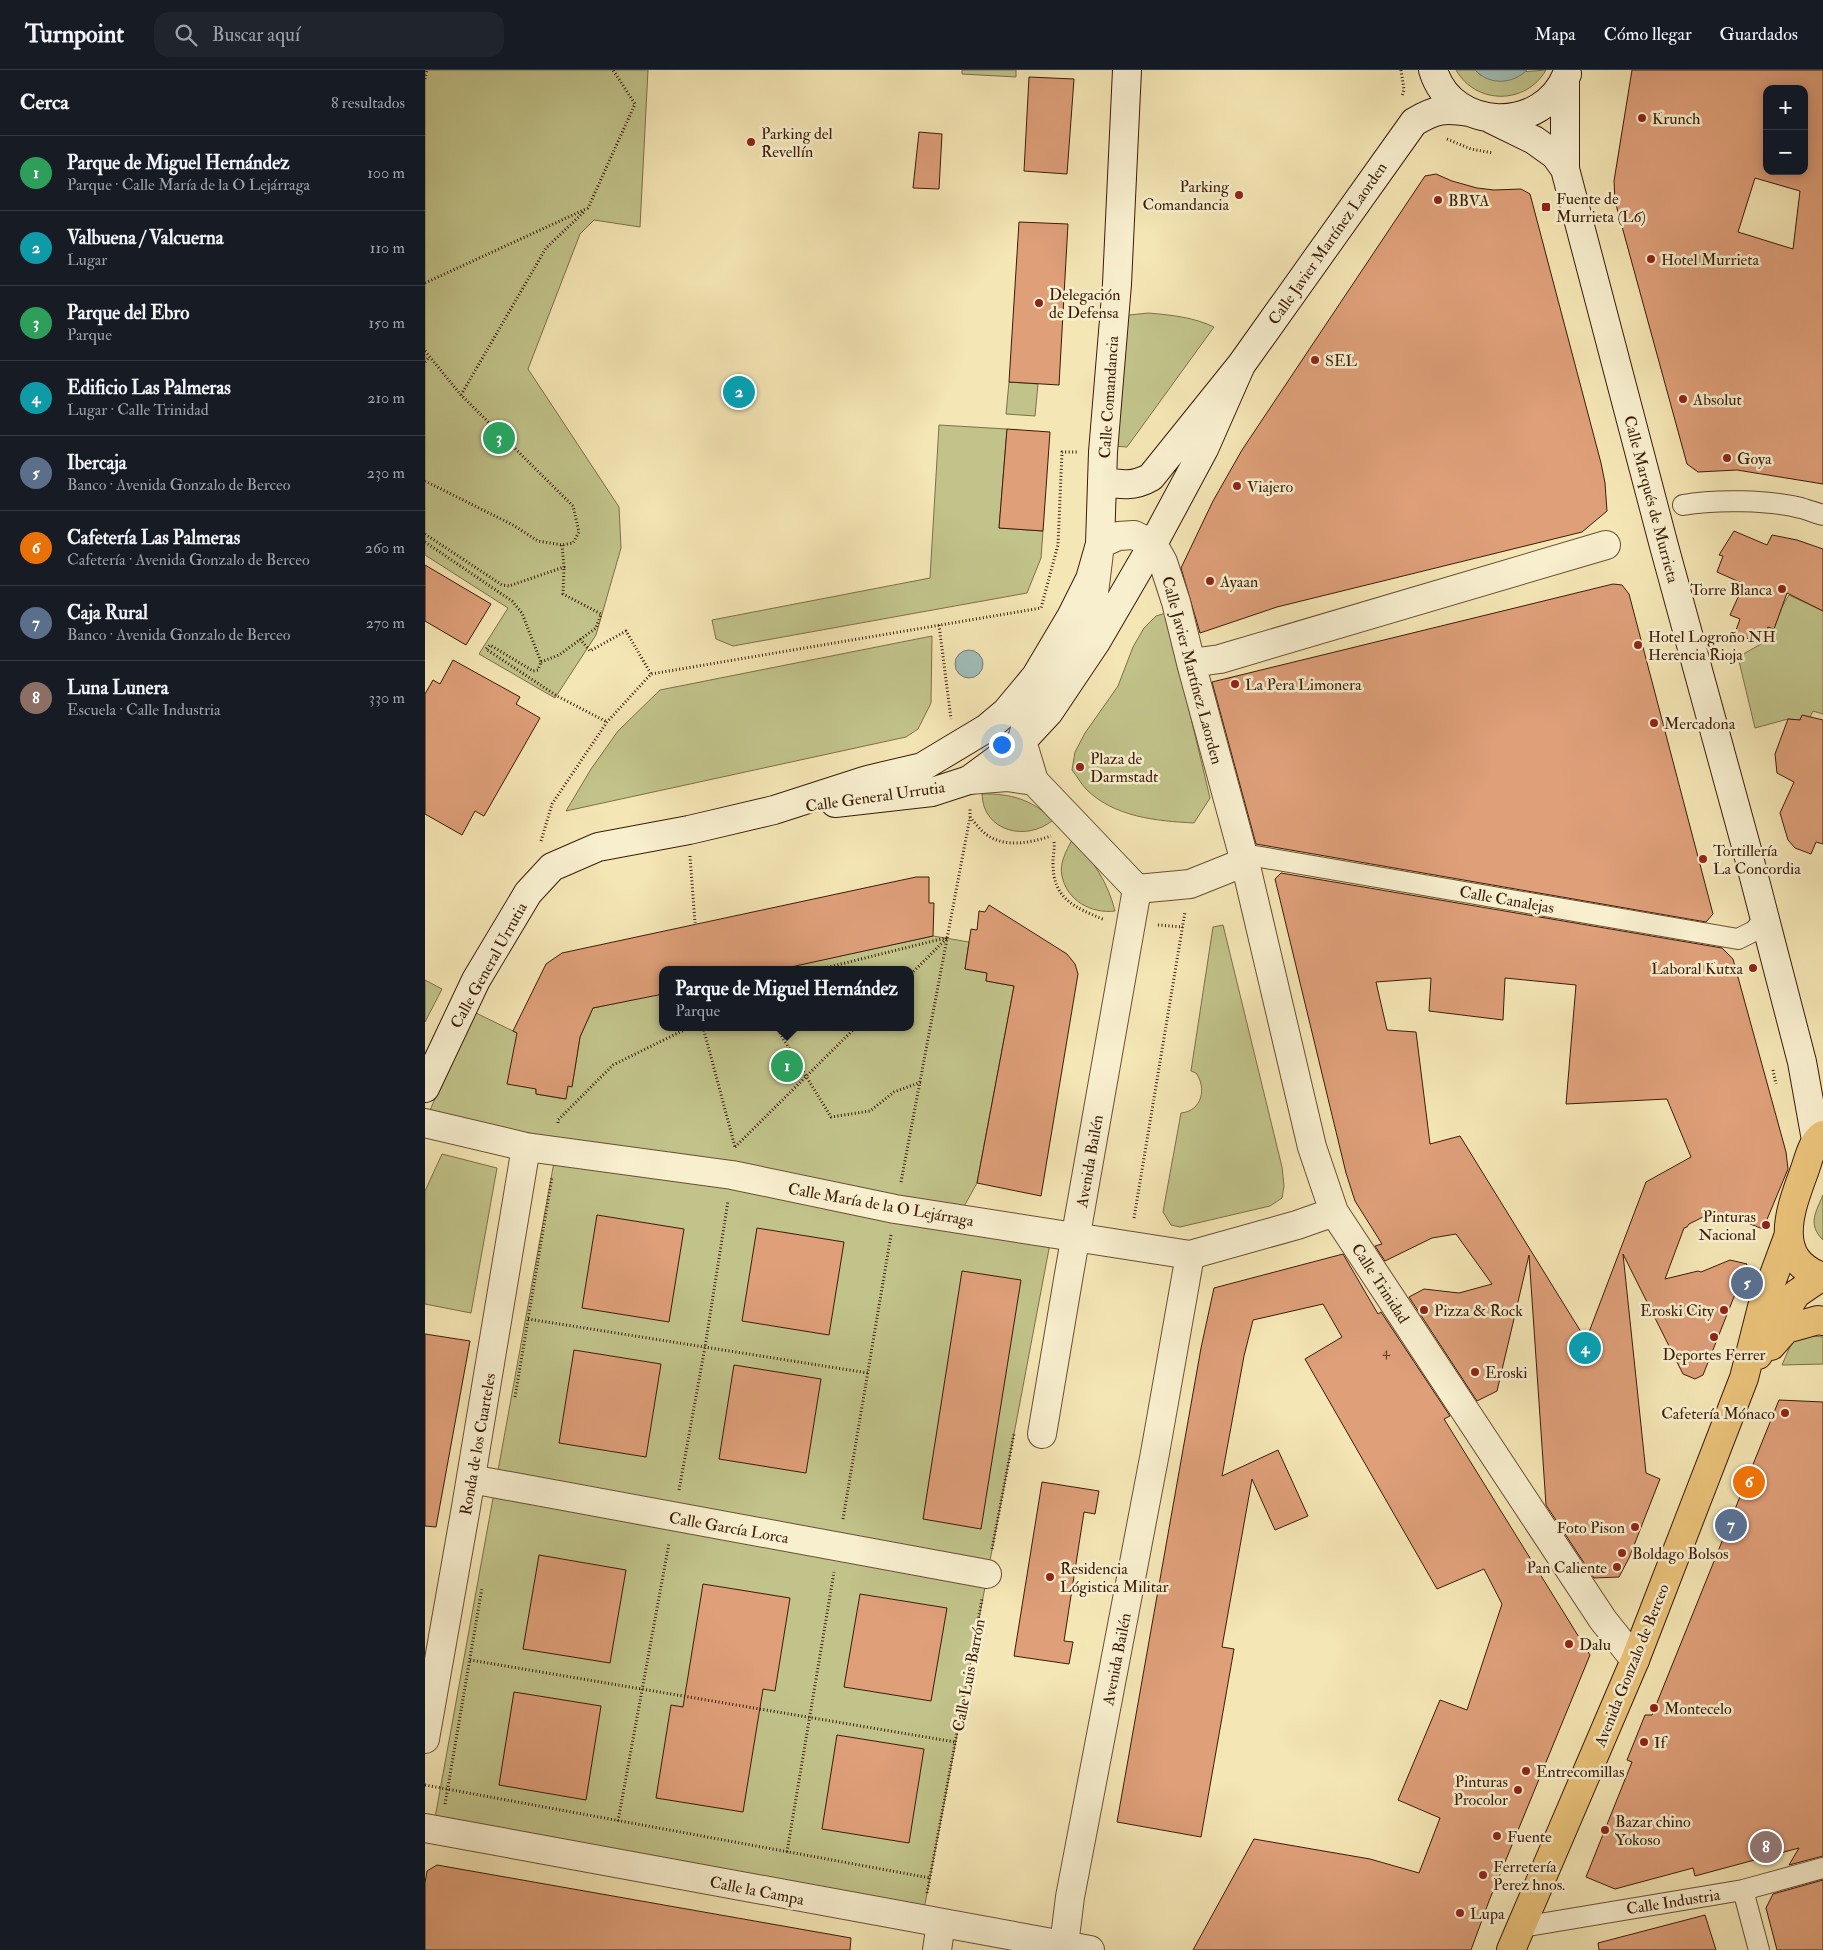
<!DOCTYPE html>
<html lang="es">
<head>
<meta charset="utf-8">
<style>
	:root { --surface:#171b24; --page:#20242c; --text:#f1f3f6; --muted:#9ea1a6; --line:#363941; --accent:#c59692 }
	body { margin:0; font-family:"IM FELL Double Pica",serif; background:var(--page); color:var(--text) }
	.controls { position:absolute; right:15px; top:15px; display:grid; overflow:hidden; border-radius:10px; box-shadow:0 2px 12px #0003 }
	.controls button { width:45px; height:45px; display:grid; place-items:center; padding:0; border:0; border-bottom:1px solid var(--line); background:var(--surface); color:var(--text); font:25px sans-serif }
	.you { position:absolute; left:576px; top:674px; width:18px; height:18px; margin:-12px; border:4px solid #fff; border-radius:50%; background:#1a73e8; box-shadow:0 0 0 8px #1a73e833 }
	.badge { display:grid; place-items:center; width:32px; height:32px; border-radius:50%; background:var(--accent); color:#fff; font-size:16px; font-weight:700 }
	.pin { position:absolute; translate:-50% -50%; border:2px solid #fff; box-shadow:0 1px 5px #0006 }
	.popup { position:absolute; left:234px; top:896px; width:255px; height:65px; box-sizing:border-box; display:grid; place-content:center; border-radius:10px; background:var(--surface); filter:drop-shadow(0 1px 4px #0005); font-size:16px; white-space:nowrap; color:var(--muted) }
	.popup b { font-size:19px; color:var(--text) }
	.popup::after { content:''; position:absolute; left:50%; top:100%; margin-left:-10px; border:10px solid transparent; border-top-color:var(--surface) }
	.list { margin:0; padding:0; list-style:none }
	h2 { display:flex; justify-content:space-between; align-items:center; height:65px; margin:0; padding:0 20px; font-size:21px }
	h2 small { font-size:16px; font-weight:400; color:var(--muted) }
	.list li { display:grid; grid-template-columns:32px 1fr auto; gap:15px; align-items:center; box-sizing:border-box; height:75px; padding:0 20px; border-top:1px solid var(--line) }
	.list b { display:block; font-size:19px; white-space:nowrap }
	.list p { margin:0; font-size:16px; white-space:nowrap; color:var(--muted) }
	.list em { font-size:16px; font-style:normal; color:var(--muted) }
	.icon { flex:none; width:28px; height:28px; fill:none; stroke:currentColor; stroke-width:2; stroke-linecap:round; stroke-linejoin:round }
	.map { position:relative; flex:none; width:1398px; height:1880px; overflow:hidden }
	header { display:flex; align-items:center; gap:30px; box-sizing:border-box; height:70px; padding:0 25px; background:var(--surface); border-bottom:1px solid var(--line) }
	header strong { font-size:24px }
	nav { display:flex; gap:28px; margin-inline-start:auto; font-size:18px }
	.search { width:350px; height:45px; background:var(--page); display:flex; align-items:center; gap:12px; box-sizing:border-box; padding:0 18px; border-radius:15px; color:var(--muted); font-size:19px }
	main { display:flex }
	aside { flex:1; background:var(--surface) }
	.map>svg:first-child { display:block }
	.green { fill:#c1c38a; stroke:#7e6f48 }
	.water { fill:#a0bdb8; stroke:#787c71 }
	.building { fill:#de9f79; stroke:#3b1b07; fill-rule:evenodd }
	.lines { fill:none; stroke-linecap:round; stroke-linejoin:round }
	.pedestrian-casing { stroke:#6a4e32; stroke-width:22 }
	.minor-casing { stroke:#6a4e32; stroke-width:30 }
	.secondary-casing { stroke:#3b1b07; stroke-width:30 }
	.primary-casing { stroke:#3b1b07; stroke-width:30 }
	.path { stroke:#3b1b07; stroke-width:3; stroke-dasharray:1 2.5; stroke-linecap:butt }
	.pedestrian { stroke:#f8efcf; stroke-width:20 }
	.minor { stroke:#f8efcf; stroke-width:28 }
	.secondary { stroke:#f8efcf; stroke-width:28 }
	.primary { stroke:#eac37a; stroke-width:28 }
	.poi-dot { fill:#8f2418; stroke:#f8efcf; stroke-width:2 }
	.labels { text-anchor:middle; stroke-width:5; stroke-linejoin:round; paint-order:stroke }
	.number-label { font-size:14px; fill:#643c24 }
	.poi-label { font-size:16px; fill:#3b1b07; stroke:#f8efcf; text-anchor:start }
	.street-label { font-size:16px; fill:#3b1b07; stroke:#f8efcf }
</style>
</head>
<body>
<header>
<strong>Turnpoint</strong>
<div class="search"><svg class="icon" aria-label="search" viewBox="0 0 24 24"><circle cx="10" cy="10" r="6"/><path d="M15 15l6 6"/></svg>Buscar aquí</div>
<nav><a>Mapa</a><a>Cómo llegar</a><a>Guardados</a></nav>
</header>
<main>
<aside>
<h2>Cerca<small>8 resultados</small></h2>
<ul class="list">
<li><span class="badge" style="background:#2e9e5b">1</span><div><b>Parque de Miguel Hernández</b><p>Parque · Calle María de la O Lejárraga</p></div><em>100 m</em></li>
<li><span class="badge" style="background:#0f9aa8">2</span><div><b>Valbuena / Valcuerna</b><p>Lugar</p></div><em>110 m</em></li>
<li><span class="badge" style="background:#2e9e5b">3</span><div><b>Parque del Ebro</b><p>Parque</p></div><em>150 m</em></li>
<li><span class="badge" style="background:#0f9aa8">4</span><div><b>Edificio Las Palmeras</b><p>Lugar · Calle Trinidad</p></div><em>210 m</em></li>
<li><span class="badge" style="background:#5c6f8a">5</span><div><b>Ibercaja</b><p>Banco · Avenida Gonzalo de Berceo</p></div><em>230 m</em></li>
<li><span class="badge" style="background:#e8710a">6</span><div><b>Cafetería Las Palmeras</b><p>Cafetería · Avenida Gonzalo de Berceo</p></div><em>260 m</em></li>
<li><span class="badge" style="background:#5c6f8a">7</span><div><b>Caja Rural</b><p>Banco · Avenida Gonzalo de Berceo</p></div><em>270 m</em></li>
<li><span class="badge" style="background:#8d6e63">8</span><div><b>Luna Lunera</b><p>Escuela · Calle Industria</p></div><em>330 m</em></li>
</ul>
</aside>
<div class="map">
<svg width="1398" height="1880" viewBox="0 0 1398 1880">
	<rect width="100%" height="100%" fill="#f5e6b5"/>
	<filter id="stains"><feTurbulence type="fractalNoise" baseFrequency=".004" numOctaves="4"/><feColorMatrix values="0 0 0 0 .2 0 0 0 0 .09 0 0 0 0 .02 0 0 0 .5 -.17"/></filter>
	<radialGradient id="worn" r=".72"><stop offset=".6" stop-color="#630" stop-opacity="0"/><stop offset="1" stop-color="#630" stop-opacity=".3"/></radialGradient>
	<path class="green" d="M0 0H223L215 157 169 150 155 164 103 299 194 437 196 478 171 565 130 628 54 584 83 538 0 485Z
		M537 0H591V7L537 4Z
		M1031 0H1050L1055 5 1121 0C1101 35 1051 35 1031 0Z
		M723 243C746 245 768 247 789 257L702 377 687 376 695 246Z
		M584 312 613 314 610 346 581 344Z
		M514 355 582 359 574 458 618 461 616 488 602 523 308 576 291 569 287 550 505 508Z
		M1364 525 1398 541V644L1388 641 1385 647 1375 650 1363 649 1330 658 1313 587 1336 574 1343 557 1349 558 1357 537Z
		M741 543 785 728 769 753C731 751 689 747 661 719 656 714 652 706 647 700L650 682 660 663 693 616 708 577 719 558 731 546Z
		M507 566 506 633 493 659 481 667 141 741 166 699 193 661 235 620Z
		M557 724C585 723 608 730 628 750 602 772 558 762 557 724Z
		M647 770C668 789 683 813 690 841 667 844 642 831 637 806 634 794 641 781 647 770Z
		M798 855 857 1097 859 1116 857 1128 845 1136 755 1157 746 1155 738 1142 756 1043C777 1041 782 1018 771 1003L766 1001 788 857Z
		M508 866 544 872 540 899 562 903 561 911 589 916 552 1113 537 1140 3 1045 32 977 51 943 92 963 111 1019V1024L140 1029 143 1016H147L155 967 168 938 238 923V957H486V900H348Z
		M0 910 17 919 0 952Z
		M131 1081 627 1163 497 1850 8 1759Z
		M17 1084 72 1098 46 1243 0 1234V1121Z
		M1398 1125V1170C1382 1154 1391 1142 1398 1125Z
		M1387 1266 1398 1267V1294L1357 1295 1367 1272Z"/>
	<path class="water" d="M1050 0H1102C1088 14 1065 16 1050 0Z
		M530 594a14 14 0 1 1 28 0a14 14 0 1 1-28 0Z"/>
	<path class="building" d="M1207 0H1398V414L1312 400 1273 402 1262 394 1190 131 1189 111ZM1342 19H1379V101H1342ZM1330 108 1375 121 1368 179 1313 162Z
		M604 7 649 9 642 104 599 101Z
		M494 62 517 64 514 119 488 118Z
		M1011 104 1027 111 1052 118 1069 120 1096 119 1105 124 1176 393 1180 413 1182 441 1157 462 852 537 775 563 756 498 788 431 817 380 1000 106Z
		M594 152 643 154 634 315 584 312Z
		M582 359 625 362 618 461 574 458Z
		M1309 461 1342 475 1347 465 1372 470 1398 479V541L1362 523 1349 559 1343 557 1336 574 1310 563 1315 549 1305 545 1319 514 1292 502 1298 486 1294 485Z
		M0 495 66 534 41 575 0 551Z
		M1188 514 1197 515 1204 524 1288 844 1281 852 831 774 787 612Z
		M28 590 95 627 91 634 115 648 59 746 50 741 37 765 0 744V624L8 610 15 614Z
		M1377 645 1398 650V774L1391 772 1386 784 1370 778 1363 770 1355 743 1369 712 1352 703 1350 684 1363 649 1375 650Z
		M856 803 1297 878 1308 889 1361 1082 1363 1099 1338 1159 1302 1145 1304 1150 1282 1145 1264 1154 1262 1157 1259 1158 1240 1209 1273 1201 1276 1202 1305 1190 1322 1194 1278 1305 1270 1309 1258 1304 1198 1184 1221 1403 1235 1409 1204 1488 1194 1507 1169 1508 1121 1435 1104 1185 1072 1321 1052 1331 984 1227 999 1219 1034 1223 1067 1214 1031 1164 1007 1168 960 1191 950 1176 957 1174 930 1131 921 1103 850 809ZM1006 908 1004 941 1078 950 1080 908 1151 915 1141 1034 1242 1029 1266 1087 1221 1112 1161 1270 1035 1066 1005 1074 991 962 962 960 951 912Z
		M491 807H504V833H509L508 866 352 900H238V924L168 938 155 967 147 1017 143 1016 141 1029 111 1024V1019L82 1014 92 963 88 961 121 894 137 883Z
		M564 835 642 884 650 894 653 904 616 1126 552 1113 589 916 561 911 562 903 540 899 546 859 552 860 554 841 560 842Z
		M172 1145 259 1159 244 1252 157 1238Z
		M332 1158 419 1172 404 1265 317 1251Z
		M918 1184 953 1244 956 1242 1025 1346 1019 1349 1165 1585 1064 1831 1046 1880H768L829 1769 945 1789 994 1803 1015 1748 973 1730 1015 1630 1042 1640 1077 1534 1059 1499 1012 1519 880 1289 917 1267 898 1234 828 1250 819 1286 797 1406 853 1380 883 1446 850 1460 827 1409 797 1577 809 1579 776 1767 692 1752 776 1278 789 1218Z
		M537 1201 596 1210 556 1459 498 1449Z
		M0 1264 45 1271 11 1457 0 1456Z
		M149 1280 236 1294 221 1387 134 1373Z
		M309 1295 396 1309 381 1403 294 1389Z
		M1354 1330 1398 1332V1786L1364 1795 1374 1778 1270 1806 1268 1798 1190 1819 1161 1807 1207 1692 1202 1690 1220 1645H1227Z
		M617 1412 674 1421 670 1444 659 1442 639 1571 648 1572 644 1594 589 1586Z
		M114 1485 201 1500 185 1593 98 1579Z
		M278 1514 365 1528 350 1621 338 1619 318 1742 231 1728 246 1635 258 1637Z
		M435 1524 522 1538 506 1631 419 1617Z
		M89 1622 176 1636 161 1730 74 1715Z
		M412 1665 499 1679 484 1773 397 1759Z
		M12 1795 426 1868 425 1880H0V1813L2 1801Z
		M1398 1810V1880H1352L1341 1838 1348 1824Z
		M1280 1845 1291 1880H1174L1173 1873Z"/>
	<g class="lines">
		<defs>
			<path id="pedestrian" d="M1258 435C1290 429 1345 430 1376 438 1383 440 1391 443 1398 445
				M818 784 1313 869 1329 861 1340 849
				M1318 1820 1334 1880
				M1097 1857 1318 1820 1398 1798"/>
			<path id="minor" d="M766 593 795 589 1181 475
				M544 710 582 707 609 711
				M712 819 609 711 597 671 603 644 611 627 637 589 665 539 669 523 675 474 693 466 709 465 728 474 738 492 751 532 766 593 820 792 887 1077 909 1142 1178 1550 1210 1590
				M712 819 765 814 820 792
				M0 1053 101 1077 307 1105 470 1139 765 1185 872 1155 909 1142
				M617 1364 644 1204 712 819
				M46 1409 562 1504
				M0 1669 41 1437 101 1077
				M0 1758 665 1880
				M639 1875 645 1827 730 1383 765 1185
				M512 1880 516 1853"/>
			<path id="secondary" d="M1008 0C1027 63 1119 64 1142 4
				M1140 10V99L1239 476 1321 776 1377 992 1391 1070
				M1066 49 1109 70 1130 85 1140 99
				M677 411C696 415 709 417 726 407L816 295 989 52C1011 39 1019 38 1044 42
				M410 733 507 722 544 710 597 671 624 642 671 572 728 474 779 379 816 295
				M0 1018 51 910 103 823 127 797 173 777 264 760 349 740 442 710 497 697 562 658 581 642 611 606 646 547 665 509 675 474 678 382 692 214 702 0"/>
			<path id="primary" d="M1398 1065C1386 1073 1384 1089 1379 1102 1365 1140 1346 1189 1398 1207
				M1346 1276 1361 1259 1393 1250 1398 1251
				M1333 1285 1371 1224 1396 1207
				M1086 1880 1210 1590 1319 1308 1337 1237 1363 1167"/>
		</defs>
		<use href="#pedestrian" class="pedestrian-casing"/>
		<use href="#minor" class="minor-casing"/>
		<use href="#secondary" class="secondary-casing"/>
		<use href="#primary" class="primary-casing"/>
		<path class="path" d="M976 0 979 20 977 26
			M0 9 2 0
			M1022 69 1046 79 1068 83
			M0 213 163 138 210 34 188 0
			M0 281 36 325 148 436 154 462 148 473 137 475 113 471 88 455 0 411
			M0 292 4 287
			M36 325 121 178 160 141
			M0 464 77 515 84 516 139 497 137 475
			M0 472 87 531 97 543 116 592 113 600 108 601 65 575 61 579 132 626 182 652
			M514 555 526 649
			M155 569 165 581 201 561 226 604
			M116 592 134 585 171 558 176 544 138 524 139 497
			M545 747C550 753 556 761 562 765 581 778 605 773 626 766
			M116 771 127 734 182 652 226 604 616 538 633 475 637 382H652
			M629 772C630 778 628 785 628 791 627 829 649 837 680 850
			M265 786 270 853
			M733 855 758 857
			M392 900 524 867
			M486 904 523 867
			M278 957 310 1077
			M351 957 406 1047 445 1041 469 1022 496 1012
			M1348 1000 1351 1014
			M133 1053V1050L188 995 265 957
			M310 1077 431 957
			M476 1112 545 747V737
			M709 1148 760 842
			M103 1249 443 1303
			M90 1327 127 1107
			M254 1420 280 1277 303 1131
			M418 1449 466 1165
			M567 1479 589 1364
			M45 1590 530 1672
			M0 1715 505 1808
			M20 1734 57 1518
			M193 1751 244 1473
			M362 1782 409 1502
			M502 1823 557 1529"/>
		<use href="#pedestrian" class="pedestrian"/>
		<use href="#minor" class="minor"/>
		<use href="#secondary" class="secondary"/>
		<use href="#primary" class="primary"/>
	</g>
	<g class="poi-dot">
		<circle cx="1217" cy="48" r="5"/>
		<circle cx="326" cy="72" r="5"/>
		<circle cx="814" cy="125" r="5"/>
		<circle cx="1013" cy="130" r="5"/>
		<rect x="1116" y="132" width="10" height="10" rx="2.5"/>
		<circle cx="1226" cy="189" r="5"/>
		<circle cx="614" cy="233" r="5"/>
		<circle cx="890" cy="290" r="5"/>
		<circle cx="1258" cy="329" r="5"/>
		<circle cx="1302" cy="388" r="5"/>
		<circle cx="812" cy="416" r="5"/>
		<circle cx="785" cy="511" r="5"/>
		<circle cx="1357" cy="519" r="5"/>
		<circle cx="1213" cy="575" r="5"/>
		<circle cx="810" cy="614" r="5"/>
		<circle cx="1229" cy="653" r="5"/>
		<circle cx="655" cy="697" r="5"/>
		<circle cx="1278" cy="789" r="5"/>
		<circle cx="1328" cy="898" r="5"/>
		<circle cx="1341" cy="1155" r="5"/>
		<circle cx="999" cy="1240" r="5"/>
		<circle cx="1299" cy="1240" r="5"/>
		<circle cx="1289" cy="1267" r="5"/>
		<circle cx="1050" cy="1302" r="5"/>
		<circle cx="1360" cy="1343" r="5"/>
		<circle cx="1210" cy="1457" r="5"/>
		<circle cx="1197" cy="1483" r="5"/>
		<circle cx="1192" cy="1497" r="5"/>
		<circle cx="625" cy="1507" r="5"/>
		<circle cx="1144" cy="1574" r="5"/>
		<circle cx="1229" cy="1638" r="5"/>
		<circle cx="1219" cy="1672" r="5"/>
		<circle cx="1101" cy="1701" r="5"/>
		<circle cx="1093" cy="1720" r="5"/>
		<circle cx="1180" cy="1760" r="5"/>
		<circle cx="1072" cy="1766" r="5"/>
		<circle cx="1058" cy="1805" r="5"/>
		<circle cx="1035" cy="1843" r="5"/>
	</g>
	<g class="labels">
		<g class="number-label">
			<text x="961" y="1286">4</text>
		</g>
		<g class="poi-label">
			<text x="1227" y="54">Krunch</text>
			<text x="336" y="69">Parking del<tspan x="336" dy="18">Revellín</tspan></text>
			<text x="804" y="122" text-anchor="end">Parking<tspan x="804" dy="18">Comandancia</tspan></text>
			<text x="1131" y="134">Fuente de<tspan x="1131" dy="18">Murrieta (L6)</tspan></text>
			<text x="1023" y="136">BBVA</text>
			<text x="1236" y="195">Hotel Murrieta</text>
			<text x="624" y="230">Delegación<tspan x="624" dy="18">de Defensa</tspan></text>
			<text x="900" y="296">SEL</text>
			<text x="1268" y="335">Absolut</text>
			<text x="1312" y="394">Goya</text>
			<text x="822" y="422">Viajero</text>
			<text x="795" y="517">Ayaan</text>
			<text x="1347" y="525" text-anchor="end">Torre Blanca</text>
			<text x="1223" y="572">Hotel Logroño NH<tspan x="1223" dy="18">Herencia Rioja</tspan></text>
			<text x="820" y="620">La Pera Limonera</text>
			<text x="1239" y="659">Mercadona</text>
			<text x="665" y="694">Plaza de<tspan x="665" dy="18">Darmstadt</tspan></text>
			<text x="1288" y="786">Tortillería<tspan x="1288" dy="18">La Concordia</tspan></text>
			<text x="1318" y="904" text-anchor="end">Laboral Kutxa</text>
			<text x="1331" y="1152" text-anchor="end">Pinturas<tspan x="1331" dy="18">Nacional</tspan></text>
			<text x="1009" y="1246">Pizza &amp; Rock</text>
			<text x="1289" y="1246" text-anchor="end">Eroski City</text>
			<text x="1289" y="1290" text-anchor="middle">Deportes Ferrer</text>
			<text x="1060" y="1308">Eroski</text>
			<text x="1350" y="1349" text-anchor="end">Cafetería Mónaco</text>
			<text x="1200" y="1463" text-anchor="end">Foto Pison</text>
			<text x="1207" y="1489">Boldago Bolsos</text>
			<text x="1182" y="1503" text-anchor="end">Pan Caliente</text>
			<text x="635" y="1504">Residencia<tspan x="635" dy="18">Lógistica Militar</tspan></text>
			<text x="1154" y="1580">Dalu</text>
			<text x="1239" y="1644">Montecelo</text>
			<text x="1229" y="1678">If</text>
			<text x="1111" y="1707">Entrecomillas</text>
			<text x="1083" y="1717" text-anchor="end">Pinturas<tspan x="1083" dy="18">Procolor</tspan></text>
			<text x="1190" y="1757">Bazar chino<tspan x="1190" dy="18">Yokoso</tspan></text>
			<text x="1082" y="1772">Fuente</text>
			<text x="1068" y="1802">Ferretería<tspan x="1068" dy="18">Perez hnos.</tspan></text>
			<text x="1045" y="1849">Lupa</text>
		</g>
		<g class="street-label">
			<text transform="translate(902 173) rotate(-55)" y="6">Calle Javier Martínez Laorden</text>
			<text transform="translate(683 327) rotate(-86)" y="6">Calle Comandancia</text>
			<text transform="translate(1227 429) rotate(75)" y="6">Calle Marqués de Murrieta</text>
			<text transform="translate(768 600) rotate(75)" y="6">Calle Javier Martínez Laorden</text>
			<text transform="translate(450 726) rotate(-8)" y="6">Calle General Urrutia</text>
			<text transform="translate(1082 829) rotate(10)" y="6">Calle Canalejas</text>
			<text transform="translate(63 895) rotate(-61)" y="6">Calle General Urrutia</text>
			<text transform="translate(664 1091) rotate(-80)" y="6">Avenida Bailén</text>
			<text transform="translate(456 1134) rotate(10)" y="6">Calle María de la O Lejárraga</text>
			<text transform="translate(956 1213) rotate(57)" y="6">Calle Trinidad</text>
			<text transform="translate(52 1374) rotate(-80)" y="6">Ronda de los Cuarteles</text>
			<text transform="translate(304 1457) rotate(10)" y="6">Calle García Lorca</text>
			<text transform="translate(691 1589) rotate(-79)" y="6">Avenida Bailén</text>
			<text transform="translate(1206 1595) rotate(-68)" y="6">Avenida Gonzalo de Berceo</text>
			<text transform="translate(543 1605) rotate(-79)" y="6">Calle Luis Barrón</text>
			<text transform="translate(332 1820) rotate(11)" y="6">Calle la Campa</text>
			<text transform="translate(1248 1831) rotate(-9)" y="6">Calle Industria</text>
		</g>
	</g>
	<rect width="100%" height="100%" filter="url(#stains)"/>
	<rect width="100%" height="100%" fill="url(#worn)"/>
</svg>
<div class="controls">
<button>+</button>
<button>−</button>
</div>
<div class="you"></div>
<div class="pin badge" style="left:362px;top:996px;background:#2e9e5b">1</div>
<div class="popup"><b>Parque de Miguel Hernández</b>Parque</div>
<div class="pin badge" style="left:314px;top:322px;background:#0f9aa8">2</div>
<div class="pin badge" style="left:74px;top:368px;background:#2e9e5b">3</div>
<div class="pin badge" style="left:1160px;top:1278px;background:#0f9aa8">4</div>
<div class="pin badge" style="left:1322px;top:1213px;background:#5c6f8a">5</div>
<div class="pin badge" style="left:1324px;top:1412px;background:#e8710a">6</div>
<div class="pin badge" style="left:1306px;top:1455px;background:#5c6f8a">7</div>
<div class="pin badge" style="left:1341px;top:1777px;background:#8d6e63">8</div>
</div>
</main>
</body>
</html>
